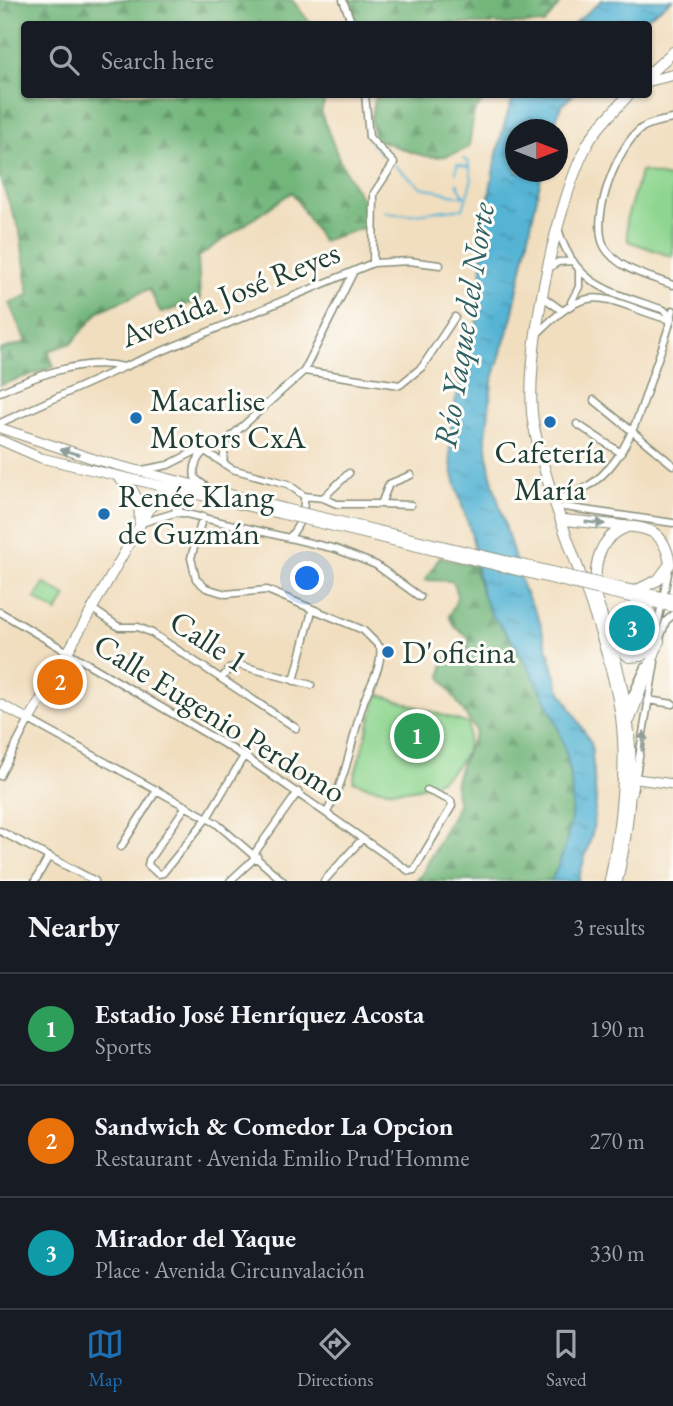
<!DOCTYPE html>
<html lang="en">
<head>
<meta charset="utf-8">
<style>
	:root { --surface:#171b24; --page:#242831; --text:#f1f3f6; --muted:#9ea1a6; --line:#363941; --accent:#1f6fb2 }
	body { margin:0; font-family:"EB Garamond",serif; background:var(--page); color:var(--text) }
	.compass { position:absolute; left:505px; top:119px; width:63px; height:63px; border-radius:50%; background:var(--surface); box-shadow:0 2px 5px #0004; rotate:90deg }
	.you { position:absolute; left:308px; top:579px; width:24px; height:24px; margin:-18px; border:5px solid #fff; border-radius:50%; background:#1a73e8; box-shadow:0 0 0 10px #1a73e833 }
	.badge { display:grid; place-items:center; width:46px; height:46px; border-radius:50%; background:var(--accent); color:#fff; font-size:23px; font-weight:700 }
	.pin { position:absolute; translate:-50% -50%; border:4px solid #fff; box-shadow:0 2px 7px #0006 }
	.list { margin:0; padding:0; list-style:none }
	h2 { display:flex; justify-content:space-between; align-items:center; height:91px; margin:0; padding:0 28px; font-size:30px }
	h2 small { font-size:23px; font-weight:400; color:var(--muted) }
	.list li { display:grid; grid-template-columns:46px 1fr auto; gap:21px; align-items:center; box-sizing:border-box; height:112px; padding:0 28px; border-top:2px solid var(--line) }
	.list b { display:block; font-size:26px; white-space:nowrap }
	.list p { margin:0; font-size:23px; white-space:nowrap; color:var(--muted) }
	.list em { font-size:23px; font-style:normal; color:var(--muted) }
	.icon { flex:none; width:38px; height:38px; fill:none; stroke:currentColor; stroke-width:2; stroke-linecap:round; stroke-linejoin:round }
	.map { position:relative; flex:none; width:673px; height:881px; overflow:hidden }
	.search { position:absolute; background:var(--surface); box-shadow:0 2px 5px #0004; left:21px; right:21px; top:21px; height:77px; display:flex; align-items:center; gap:18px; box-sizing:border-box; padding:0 24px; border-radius:7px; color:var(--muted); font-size:26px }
	.sheet { height:427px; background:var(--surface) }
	nav { display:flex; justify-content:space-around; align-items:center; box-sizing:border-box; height:98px; border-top:2px solid var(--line); background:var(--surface); font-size:19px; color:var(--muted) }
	nav a { display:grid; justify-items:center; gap:4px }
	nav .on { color:var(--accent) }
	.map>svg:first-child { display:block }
	.green { fill:#8ed58f; stroke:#568962; stroke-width:2 }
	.forest { fill:url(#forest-firs); stroke:#487a57; stroke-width:2 }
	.water { fill:url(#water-ripples); stroke:#3a7884; stroke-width:2 }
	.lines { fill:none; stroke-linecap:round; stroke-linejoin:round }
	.stream { stroke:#55b4d4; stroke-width:2 }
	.minor-casing { stroke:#888e7a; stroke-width:9 }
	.secondary-casing { stroke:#888e7a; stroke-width:11 }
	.primary-casing { stroke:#888e7a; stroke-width:12 }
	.minor { stroke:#fff; stroke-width:6 }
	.secondary { stroke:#fff; stroke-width:9 }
	.primary { stroke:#fff; stroke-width:10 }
	.secondary-bridge-casing { stroke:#888e7a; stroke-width:11; stroke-linecap:butt }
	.secondary-bridge { stroke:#fff; stroke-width:9 }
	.oneway { fill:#8f9e9a }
	.poi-dot { fill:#1f6fb2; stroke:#fdfcf7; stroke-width:2.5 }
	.labels { text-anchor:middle; stroke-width:6; stroke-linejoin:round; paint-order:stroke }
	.street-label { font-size:32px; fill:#1f3d34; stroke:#fdfcf7 }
	.poi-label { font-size:32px; fill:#1f3d34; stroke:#fdfcf7; text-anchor:start }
	.water-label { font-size:33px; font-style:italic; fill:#2f6164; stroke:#fdfcf7 }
</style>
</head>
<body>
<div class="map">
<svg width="673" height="881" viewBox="0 0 673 881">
	<defs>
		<pattern id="forest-firs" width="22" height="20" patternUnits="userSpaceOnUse" patternTransform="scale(1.75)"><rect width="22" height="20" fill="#72b67a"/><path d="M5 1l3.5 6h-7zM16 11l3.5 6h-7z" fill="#5d9565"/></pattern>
		<pattern id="water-ripples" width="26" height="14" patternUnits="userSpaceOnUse" patternTransform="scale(1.75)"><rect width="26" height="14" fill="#55b4d4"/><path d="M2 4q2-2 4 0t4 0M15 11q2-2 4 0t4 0" fill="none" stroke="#4694ad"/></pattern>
	</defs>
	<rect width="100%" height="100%" fill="#fdfcf7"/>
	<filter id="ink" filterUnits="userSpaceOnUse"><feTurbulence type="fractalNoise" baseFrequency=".0143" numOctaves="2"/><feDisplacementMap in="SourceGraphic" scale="14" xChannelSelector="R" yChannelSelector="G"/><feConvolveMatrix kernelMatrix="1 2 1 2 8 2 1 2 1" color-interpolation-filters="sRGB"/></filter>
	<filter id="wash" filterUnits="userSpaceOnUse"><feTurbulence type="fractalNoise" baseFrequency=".00686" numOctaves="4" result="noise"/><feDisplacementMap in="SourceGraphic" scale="28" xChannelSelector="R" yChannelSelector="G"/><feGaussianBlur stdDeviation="1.57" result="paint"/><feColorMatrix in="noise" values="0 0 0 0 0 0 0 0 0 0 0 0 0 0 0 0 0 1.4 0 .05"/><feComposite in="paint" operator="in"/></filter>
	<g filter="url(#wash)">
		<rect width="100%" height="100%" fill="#f1debf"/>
		<path class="green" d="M641 171 673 179V257L628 241 626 220Z
			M44 583 66 596 57 612 35 599Z
			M378 694 469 724C468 732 469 743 466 751 446 794 391 798 353 781Z"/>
		<path class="forest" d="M0 0H292L311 24H24V94L326 95 321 113 341 164 362 199 366 227 322 241 292 192 198 257 200 300 161 313 149 289 99 311 72 343 48 351 54 367 0 385V350L26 342 9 303 29 295 20 232 0 179Z
			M344 0H563L544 24H353Z
			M376 95H488L474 112 469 147C434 168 409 151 374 138L371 117Z
			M440 557 475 566C479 597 496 617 513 642 563 716 596 796 551 881H415L421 876 458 804C448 779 468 755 476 731L441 677 444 658 463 660 470 639 454 626 449 616C456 603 461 594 452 581L425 580Z"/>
		<path class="water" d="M602 0H672L638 24H574Z
			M514 95H573L562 105 552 129 516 130V172H542L512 317 492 382 486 438 490 472 523 588 539 619 559 688 591 743 596 799 593 830 578 881H551C596 795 562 720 514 644 507 632 496 622 489 610 476 585 478 560 471 533 464 510 454 486 451 462 445 410 468 367 478 317 484 288 480 257 484 228 491 182 498 138 514 95Z"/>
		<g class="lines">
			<path class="stream" d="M370 141 382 155
				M394 165 421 187 464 197
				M456 173 457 164 468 167
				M457 183 464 196
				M383 211C407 220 437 208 463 209L472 179 468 161 463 159"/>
		</g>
	</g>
	<g filter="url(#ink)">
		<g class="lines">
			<defs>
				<path id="minor" d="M343 0 352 24
					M365 94 369 137 394 163 374 193 373 263
					M673 119C662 121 652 122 642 128 617 146 590 217 604 246 616 269 651 277 673 285
					M558 228C574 287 612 292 664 310L671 317
					M549 268 558 262 573 261
					M543 297 561 310
					M571 302 579 287V270
					M537 334C591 279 601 299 666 319L672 317
					M304 371 400 385 422 367 455 317
					M0 392C36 376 84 357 124 367L373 263 409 261 440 265
					M594 400 673 465
					M0 423 124 367
					M577 424 621 453
					M223 463 226 441
					M142 470 168 465 192 453 205 451 232 469 288 484 304 496C305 513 300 524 290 537
					M205 486 195 478C191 458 208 445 226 441L304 371 354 271
					M304 496 323 498 349 473
					M323 498 337 504H381L389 484 411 475
					M561 498C620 482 636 425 653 373 660 352 669 331 673 310
					M381 504 411 505
					M564 507 673 523
					M203 516 191 558 196 579 206 588 226 594 267 590 363 630 380 647C383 668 369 685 363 704 350 744 348 775 327 812
					M141 523 178 512 336 549 376 565 420 597
					M91 608 119 627H138L152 633 296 728
					M0 612 244 756 409 871 414 870 452 806 451 801 427 790
					M657 627 669 569
					M658 644 666 621 673 615
					M222 678 230 668 239 665 311 685
					M294 681 312 611
					M648 700 673 704
					M626 708 645 667
					M0 776 29 720 216 823 283 881
					M633 793 655 662
					M186 806 149 860 148 865 158 874 163 873 207 818 244 756
					M0 831 95 881
					M121 847 157 790
					M254 854 298 792
					M35 881 48 858
					M230 881 257 856
					M324 881 362 839"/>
				<path id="secondary" d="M0 428 97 460 287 509
					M0 440 41 458 286 515
					M119 479C138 490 140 501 139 522
					M173 494 178 512
					M613 586 673 599
					M611 593 673 607
					M0 704 29 720 149 509 167 496 185 491
					M623 777 673 784"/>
				<path id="primary" d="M648 75 673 52
					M648 81 673 75
					M562 520C579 521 596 523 613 525 644 528 664 526 670 564L658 580 637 590
					M590 582C631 693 643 764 617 881
					M596 589C594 562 599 537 627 527
					M615 645 629 657 641 656C664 641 656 617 641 599
					M630 719 659 641
					M610 881C620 829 628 770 621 717 606 617 554 526 534 427 521 364 557 200 588 143 598 125 616 110 629 94"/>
			</defs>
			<use href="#minor" class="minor-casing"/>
			<use href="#secondary" class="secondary-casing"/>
			<use href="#primary" class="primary-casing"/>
			<use href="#minor" class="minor"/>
			<use href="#secondary" class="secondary"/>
			<use href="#primary" class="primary"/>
			<defs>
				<path id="secondary-bridge" d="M287 509 613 586
					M286 515 611 593"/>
			</defs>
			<use href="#secondary-bridge" class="secondary-bridge-casing"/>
			<use href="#secondary-bridge" class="secondary-bridge"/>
		</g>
		<defs><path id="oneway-solid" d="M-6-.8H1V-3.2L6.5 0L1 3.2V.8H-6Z" transform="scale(1.75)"/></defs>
		<g class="oneway">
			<use href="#oneway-solid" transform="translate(70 452) rotate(-164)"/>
			<use href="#oneway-solid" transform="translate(595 523) rotate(6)"/>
			<use href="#oneway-solid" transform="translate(643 741) rotate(-83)"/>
		</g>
	</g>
	<g class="poi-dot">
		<circle cx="136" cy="418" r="7"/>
		<circle cx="550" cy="422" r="7"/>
		<circle cx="104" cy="514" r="7"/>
		<circle cx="388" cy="652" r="7"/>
	</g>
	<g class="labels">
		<g class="street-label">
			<text transform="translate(230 294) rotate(-22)" y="11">Avenida José Reyes</text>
			<text transform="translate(209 641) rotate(33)" y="11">Calle 1</text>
			<text transform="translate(220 718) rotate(32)" y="11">Calle Eugenio Perdomo</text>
		</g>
		<g class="poi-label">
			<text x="150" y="411">Macarlise<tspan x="150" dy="37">Motors CxA</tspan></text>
			<text x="550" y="463" text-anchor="middle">Cafetería<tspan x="550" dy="37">María</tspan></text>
			<text x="118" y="507">Renée Klang<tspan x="118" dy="37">de Guzmán</tspan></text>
			<text x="402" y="663">D'oficina</text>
		</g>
		<g class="water-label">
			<text transform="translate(463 325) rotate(-81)" y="12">Río Yaque del Norte</text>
		</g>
	</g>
</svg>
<svg class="compass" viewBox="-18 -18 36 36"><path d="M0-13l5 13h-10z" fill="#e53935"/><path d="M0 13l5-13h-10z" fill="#9ea1a6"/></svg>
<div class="you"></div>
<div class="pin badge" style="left:417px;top:736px;background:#2e9e5b">1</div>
<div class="pin badge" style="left:60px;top:682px;background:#e8710a">2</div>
<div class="pin badge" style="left:632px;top:628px;background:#0f9aa8">3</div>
<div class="search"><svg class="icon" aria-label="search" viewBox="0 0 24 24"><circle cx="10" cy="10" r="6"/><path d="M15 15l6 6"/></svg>Search here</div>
</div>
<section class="sheet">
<h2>Nearby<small>3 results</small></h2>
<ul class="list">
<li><span class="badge" style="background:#2e9e5b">1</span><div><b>Estadio José Henríquez Acosta</b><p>Sports</p></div><em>190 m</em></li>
<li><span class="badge" style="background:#e8710a">2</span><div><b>Sandwich &amp; Comedor La Opcion</b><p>Restaurant · Avenida Emilio Prud'Homme</p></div><em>270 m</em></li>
<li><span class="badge" style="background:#0f9aa8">3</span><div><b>Mirador del Yaque</b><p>Place · Avenida Circunvalación</p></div><em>330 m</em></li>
</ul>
</section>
<nav>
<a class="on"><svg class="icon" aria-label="map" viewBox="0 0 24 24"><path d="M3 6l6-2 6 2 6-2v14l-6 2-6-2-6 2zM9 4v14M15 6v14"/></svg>Map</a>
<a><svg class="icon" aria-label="directions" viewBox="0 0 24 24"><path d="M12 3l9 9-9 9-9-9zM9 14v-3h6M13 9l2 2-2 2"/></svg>Directions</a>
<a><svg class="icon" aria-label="saved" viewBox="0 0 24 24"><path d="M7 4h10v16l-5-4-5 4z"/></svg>Saved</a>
</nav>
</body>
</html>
